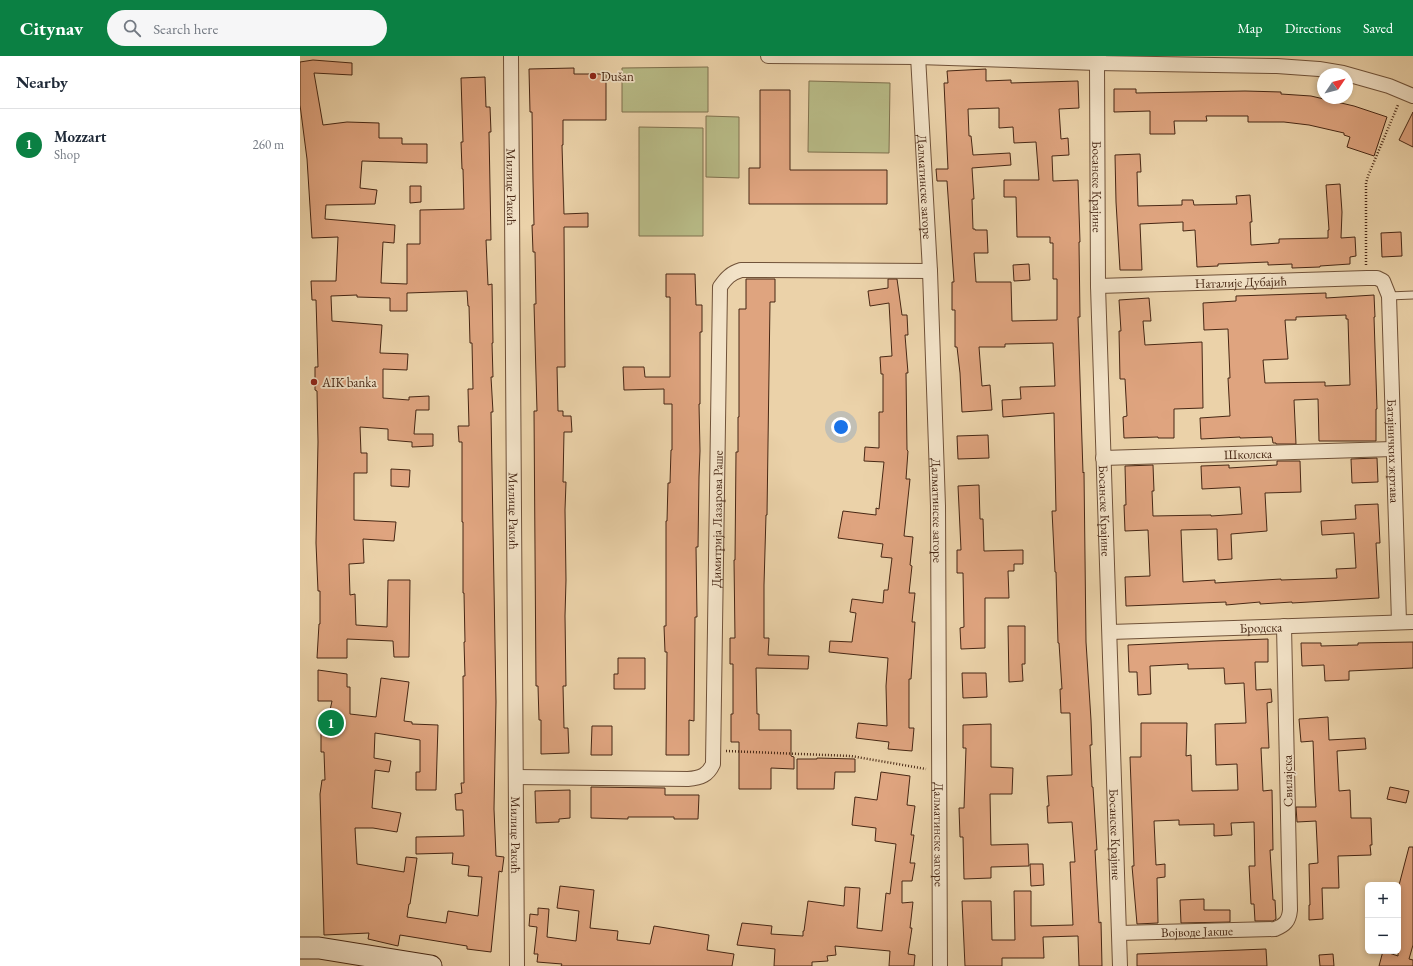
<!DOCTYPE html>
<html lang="en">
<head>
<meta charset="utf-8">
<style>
	:root { --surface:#fff; --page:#f6f6f7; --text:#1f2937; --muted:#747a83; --line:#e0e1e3; --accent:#0b8043 }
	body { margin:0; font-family:"EB Garamond",serif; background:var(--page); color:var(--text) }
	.controls { position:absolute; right:12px; bottom:12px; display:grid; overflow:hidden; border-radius:6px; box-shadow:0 2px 6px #0003 }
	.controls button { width:36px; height:36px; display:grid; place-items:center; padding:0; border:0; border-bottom:1px solid var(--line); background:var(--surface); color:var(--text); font:20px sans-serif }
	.compass { position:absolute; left:1017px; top:12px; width:36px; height:36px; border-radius:50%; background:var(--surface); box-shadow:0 2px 6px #0003; rotate:55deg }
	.you { position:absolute; left:541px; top:371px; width:14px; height:14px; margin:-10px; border:3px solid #fff; border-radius:50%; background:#1a73e8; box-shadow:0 0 0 6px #1a73e833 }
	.badge { display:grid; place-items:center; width:26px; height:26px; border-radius:50%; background:var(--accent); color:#fff; font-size:13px; font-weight:700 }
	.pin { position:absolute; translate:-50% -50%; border:2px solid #fff; box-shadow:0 1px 4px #0006 }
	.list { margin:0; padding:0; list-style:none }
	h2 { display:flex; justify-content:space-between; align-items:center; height:52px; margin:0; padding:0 16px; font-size:17px }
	h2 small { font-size:13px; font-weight:400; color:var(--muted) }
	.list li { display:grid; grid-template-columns:26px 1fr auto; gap:12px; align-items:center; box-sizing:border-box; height:72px; padding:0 16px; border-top:1px solid var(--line) }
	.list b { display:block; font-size:15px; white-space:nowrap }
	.list p { margin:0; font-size:13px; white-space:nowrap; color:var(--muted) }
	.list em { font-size:13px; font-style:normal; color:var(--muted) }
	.icon { flex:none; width:22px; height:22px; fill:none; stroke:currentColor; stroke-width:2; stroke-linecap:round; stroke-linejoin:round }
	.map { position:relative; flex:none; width:1113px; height:910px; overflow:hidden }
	header { display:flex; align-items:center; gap:24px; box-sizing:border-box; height:56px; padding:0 20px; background:var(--accent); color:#fff }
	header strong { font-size:19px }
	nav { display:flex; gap:22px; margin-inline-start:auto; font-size:14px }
	.search { width:280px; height:36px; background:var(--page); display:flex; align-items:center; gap:10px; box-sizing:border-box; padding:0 14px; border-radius:22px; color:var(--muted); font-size:15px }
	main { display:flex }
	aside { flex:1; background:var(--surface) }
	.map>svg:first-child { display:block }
	.green { fill:#b8bb87; stroke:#80714e }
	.building { fill:#dfa47f; stroke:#472714; fill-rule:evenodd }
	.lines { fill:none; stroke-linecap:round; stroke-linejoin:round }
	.lane-casing { stroke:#705239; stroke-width:9 }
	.street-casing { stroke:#705239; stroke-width:16 }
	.secondary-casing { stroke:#472714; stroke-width:23 }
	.path { stroke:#472714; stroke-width:2.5; stroke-dasharray:1 2; stroke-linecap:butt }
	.lane { stroke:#f2e2c7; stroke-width:7 }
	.street { stroke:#f2e2c7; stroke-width:14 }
	.secondary { stroke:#f2e2c7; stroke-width:21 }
	.poi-dot { fill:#8f2418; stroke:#f2e2c7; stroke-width:1.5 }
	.labels { text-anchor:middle; stroke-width:3.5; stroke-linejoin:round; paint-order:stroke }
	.poi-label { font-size:13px; fill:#472714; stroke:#f2e2c7; text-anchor:start }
	.street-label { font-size:13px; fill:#472714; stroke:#f2e2c7 }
</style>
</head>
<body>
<header>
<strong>Citynav</strong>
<div class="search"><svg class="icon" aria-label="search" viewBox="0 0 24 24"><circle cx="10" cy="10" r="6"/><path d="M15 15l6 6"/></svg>Search here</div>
<nav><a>Map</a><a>Directions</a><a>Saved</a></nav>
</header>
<main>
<aside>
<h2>Nearby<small></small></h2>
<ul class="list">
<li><span class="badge">1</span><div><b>Mozzart</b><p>Shop</p></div><em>260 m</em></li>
</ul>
</aside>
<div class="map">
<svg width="1113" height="910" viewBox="0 0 1113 910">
	<rect width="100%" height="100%" fill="#ebd2a9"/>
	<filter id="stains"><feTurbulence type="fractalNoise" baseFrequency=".005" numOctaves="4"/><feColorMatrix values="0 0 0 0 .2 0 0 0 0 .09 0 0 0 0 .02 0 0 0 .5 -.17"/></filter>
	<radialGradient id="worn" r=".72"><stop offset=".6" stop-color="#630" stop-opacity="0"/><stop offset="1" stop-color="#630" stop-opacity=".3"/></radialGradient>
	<path class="green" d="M408 11V56H322V12Z
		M509 25 590 27 589 97 508 96Z
		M406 60 439 61V122L406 121Z
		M339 71 403 72V180H339Z"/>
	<path class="building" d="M13 4 52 7V19L14 17 23 69 47 66 79 67V82H102V88H127V107L62 105 60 132 77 134 75 148 26 149 25 163 95 169 94 187 83 186 81 227 107 228V188H120V154L164 153 163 113H162L161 86H163L161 22 185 21 186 51H190L191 76H189L191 184H186L188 229 192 228 193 287H192L193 321H191L193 356H191L196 646 194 753 196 800 204 801 202 816 199 815 191 896 167 893V890L100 879 98 890 68 883 69 877 24 879 20 738 22 724H25L24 696H21V677H25L32 645H18V614L47 618V631H50V658L76 661 81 622 109 626 104 665 112 666V668L138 669 136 734H116V716H120V684L75 677 74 702 91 705 89 716 75 714 72 752 101 757 97 776 73 772H55L57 808 104 816 106 801 117 802 110 848H109L107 861 146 867 148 855 178 860 182 821 168 820 169 810 152 808 153 797 116 798V781L164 780 163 754H156L155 738 162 737 161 727H164L163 620H165L164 586H165L164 537H163V466H162V386H159L158 370H169L168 333H173L172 287H170L169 250H168L167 235 107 237V255H90V242L57 241V239L31 240 32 265 82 269 80 297 108 298 107 314 83 313V342L109 344V341L129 340V354H116L114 378H133V390L112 391V386L88 384V373L60 371 61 397H67V417H54V464L96 466 94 485 63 483 64 507 49 508 50 539 55 538 56 569 87 571 88 524H110L109 601H94L93 585 47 583V602H17L19 568H20V535H18L16 487 18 386 17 335 15 334V311H18L16 244H12L11 225H36L38 181 12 182 7 103 0 49V6Z
		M274 12V18H306V64H263V89H262L264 158 288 157V171H264L265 311H257L258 355H263V360H271L272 376H264L263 426H266L265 454 266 524 265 560 266 630H263L264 672H268L269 697 241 698V664H239L238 630H236L234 355H237L234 248H236L235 196H233L232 169H234L233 125 232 56H230L229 13Z
		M686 13V25L711 24V27L778 25 779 52 759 53 761 83 768 82 769 99 752 100 753 125 778 124 780 186H779L780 261H778L783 417 784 416 786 586 791 664 792 689H790L792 731H793L797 794H795L799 867 801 866 802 910H779L778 880 743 881 744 902H702V910H665L662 845H691L692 884H715L714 835H731V870L773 869 770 806H775L772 766 748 767 747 750H749L747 720 772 719 770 657H761L760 633H762L759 587H758L756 516H755L752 455H756L754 357 703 361 702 344 721 343 720 331 755 330 753 287 705 288V291H679L682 330 690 329 692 354 662 356 660 317 657 291H655V254H652V226H654L647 125H637L636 113H648L644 27H648L647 15ZM699 52V72L713 71 714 87 736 86 739 124H704V141H716L717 181H750V187H753V223H757V264L712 265 711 226H676L674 197H688L687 174H675V173H673L672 143H674L672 112 711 109 710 97 673 99 671 80H669L668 53Z
		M814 33H836V37L945 35 981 36V38L1011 40 1054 50 1087 61 1074 100 1047 91 1050 81 1044 79V77L1009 69 984 66H948V60H906L907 65H874L875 78H850V55L814 56Z
		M460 34H490V114H587V148H449V112H460Z
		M1113 56V91L1099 84Z
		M840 98 841 116H837L838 150 882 149V144H893L894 149 937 148 936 140 950 139 952 166H950L951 189 979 187V183L1028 182V174H1029L1026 129 1040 128 1042 156 1041 182 1055 181 1056 200 1050 201V208L1020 210V211L992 212V208L968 209V206L918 208V210L897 211 895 174 883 175V166L840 168 842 214H820L816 146 815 99Z
		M110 130H121V146L110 147Z
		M1101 176 1102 200 1082 201 1081 177Z
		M729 208 730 224 714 225 713 209Z
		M366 218H395L396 249H402V276H400V348H399L400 395 399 421 398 491H396L397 561H395L394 665 389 664V699H366L367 596H365L364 570H366V465H367L368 427H370L371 394H372V348H364V333L324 334 323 311H344L345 321H370V241H366Z
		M446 223H475V246H470L467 459H466L464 529V582H469L468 599 509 600 508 613 456 612 457 658H459V674H491V700L494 701V713L471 712V733H439V686H431V658H433V608H430V582H435L434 504H435L436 396H438V361H439V253H446Z
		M588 223H597L602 259H607L608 279H605L608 317H606L607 394 608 395 606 423H610L604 480 613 481 610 509 612 510 609 537H615L612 566H615L611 623H609V672H614L612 695 588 693 589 686 556 682 558 667 587 670 586 630 588 602 529 596 530 585 552 586 556 557 550 556 552 543 583 547 584 534H588L592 502 581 501 583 488 538 482 543 455 576 459V452L579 453 584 406 564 405 565 391 579 392V356H583V318H581L580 301 592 300 589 247 570 250 568 235 588 232Z
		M1026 237V242L1074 239 1075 261H1074L1077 353H1076V385H1019L1018 343 994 344 996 388H976V387H973L972 381 940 382V381L901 383 900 362 930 360 928 322H930L928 273 904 274 903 247 936 245V240ZM1046 259V263H1048L1050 329 1025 330V326L965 327 963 304 988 303 985 264H996V261Z
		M849 242 851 265H843L845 289 902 286 903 352 874 353V382H858V381L824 382 823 361 827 360 825 323H820L819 275H821L819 244Z
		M688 379 689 402 658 403 657 380Z
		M1077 402 1078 426 1052 427 1051 403Z
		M977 405H1000L1001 436 965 437 967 475 931 478 932 503 918 504 917 473 881 474 883 526 915 524V527L981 523V524L1037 522 1036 513 1056 512 1054 477 1022 479 1021 465 1056 463 1055 449 1078 448 1080 487H1076L1079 542 992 547V546L960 548V546L926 549V546L826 550 825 521 850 520 848 474 825 475 824 449H826L825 410 853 409 854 435H852L853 460 911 459V460L942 458 940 431 902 433 901 410 929 409V412L977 409Z
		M91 413 110 414 109 431 91 430Z
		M679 429 680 463H683L684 495 723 494V508H714V515H708L709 542H685V592L661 593 660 572 664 571 663 517H657V494H661L658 430Z
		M708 570H725V608H722L723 625 709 626Z
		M968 583V606H955L956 634 971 633 972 646 967 647 969 692H961L963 735 972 734 973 794H970L973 844H975L976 863 973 865H955L954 848H951L949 810H955L954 766 931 767 932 779 914 780V768L879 769V764L854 765 856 809 865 808V821L857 822 858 867 837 868 832 810H834L830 701H841V667H887L886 700 891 699 892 735 938 734 937 708 916 709 915 668 946 667 944 627 925 628 924 612 888 613V608L850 610 851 638 838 639 837 616H829L828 589 912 585Z
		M1113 586V612L1049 615V624L1025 625 1024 609 1002 610 1001 587H1021V590L1058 589V587Z
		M318 602H345V633H314V618H318Z
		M662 617H686L687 641 663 642Z
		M1028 661 1029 684 1065 682 1066 693 1037 695 1039 735 1050 734 1051 762H1071L1072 789H1070L1071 799 1038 800 1039 832H1022L1023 863 1009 864V849H1010L1009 808 1018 807 1016 765 997 766 996 751H1016L1015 736 1013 685 1001 686 999 663Z
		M691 668V711L713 712 712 738H690L691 789 728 788 729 810 691 811V822L664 823 663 781H660L659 752H664L666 692H663V669Z
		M292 670H312V699H291Z
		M517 702 555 703V716H535L534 733H497V703H517Z
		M581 716 610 720 607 749 615 750 611 779H614L610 807H615L612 825H602V847L613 846 610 872H612L608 898 615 899 614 910H589L590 895 535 890 536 899 527 900 528 905 512 906V910H474L475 893 437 889 442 867 472 870 471 878 503 880V875H504L508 845 544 850 545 831 560 832 557 872 582 875 586 837 590 838 596 788 575 785 576 772 552 769 555 741 577 744Z
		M291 731 365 732V739H399L398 763H374V761H328V763L291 762Z
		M1090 731 1109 735 1106 747 1087 743Z
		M270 734V762L259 763V766L236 767 235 735Z
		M1109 791H1113V889L1109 903 1113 904V910H1079L1083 895 1098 900V833Z
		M730 808H743L744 829 731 830Z
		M260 830 294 834 290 872 318 875 317 884 350 888 354 870 409 879 407 894 434 898 432 910H261L262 908 237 906 238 898H234L237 871 229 870 230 858 238 859V852L249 853 247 881 276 885 279 855 257 852Z
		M904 843V854H930V866L881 867 880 844Z
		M966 893 967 910H837V898Z
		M1033 898 1034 910H1020L1019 899Z"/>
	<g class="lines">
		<defs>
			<path id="lane" d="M1089 240 1113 239"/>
			<g id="street">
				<path id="s1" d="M211 0 217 910"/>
				<path d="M468 0 618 1 797 7 977 10 1019 13 1043 17 1089 30 1113 40"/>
				<path id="s2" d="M618 0 630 215 638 450 640 910"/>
				<path id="s3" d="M799 0 797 7 798 230 820 910"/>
				<path id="s4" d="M798 230 1067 222H1077L1083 225 1089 240 1099 566"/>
				<path id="s5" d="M803 402 1093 393"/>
				<path id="s6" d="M810 576 1113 566"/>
				<path id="s7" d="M216 721 388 723C401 722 408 719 413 708L420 231C426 222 431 217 441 214L630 215"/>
				<path id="s8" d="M819 877 975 873C985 869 989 865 990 854L984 570"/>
			</g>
			<path id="secondary" d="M0 892H19L131 910"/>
		</defs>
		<use href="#lane" class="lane-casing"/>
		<use href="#street" class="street-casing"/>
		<use href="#secondary" class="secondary-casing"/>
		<path class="path" d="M1066 209V127L1068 120 1098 49
			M426 695 551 700 626 713"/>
		<use href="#lane" class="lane"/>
		<use href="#street" class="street"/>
		<use href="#secondary" class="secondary"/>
	</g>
	<g class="poi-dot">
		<circle cx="293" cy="20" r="4"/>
		<circle cx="14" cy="326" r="4"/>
	</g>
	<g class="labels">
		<g class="poi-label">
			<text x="301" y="25">Dušan</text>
			<text x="22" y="331">AIK banka</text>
		</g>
		<g class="street-label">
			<text dy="5" stroke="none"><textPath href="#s1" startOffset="131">Милице Ракић</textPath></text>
			<text dy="5" stroke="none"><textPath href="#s2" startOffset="131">Далматинске загоре</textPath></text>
			<text dy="5" stroke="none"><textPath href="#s3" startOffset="131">Босанске Крајине</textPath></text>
			<text dy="5" stroke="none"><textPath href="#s4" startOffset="143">Наталије Дубајић</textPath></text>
			<text dy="5" stroke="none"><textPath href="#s4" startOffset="457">Батајничких жртава</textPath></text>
			<text dy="5" stroke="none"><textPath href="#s5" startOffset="145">Школска</textPath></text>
			<text dy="5" stroke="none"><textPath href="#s1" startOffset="455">Милице Ракић</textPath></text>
			<text dy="5" stroke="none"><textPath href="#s2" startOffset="455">Далматинске загоре</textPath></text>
			<text dy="5" stroke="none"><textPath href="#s3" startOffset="455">Босанске Крајине</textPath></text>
			<text dy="5" stroke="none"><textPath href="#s7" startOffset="448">Димитрија Лазарова Раше</textPath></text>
			<text dy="5" stroke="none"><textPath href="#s6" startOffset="151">Бродска</textPath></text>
			<text transform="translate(987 725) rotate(-91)" y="5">Свилајска</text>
			<text dy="5" stroke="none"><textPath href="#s1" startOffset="779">Милице Ракић</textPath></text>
			<text dy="5" stroke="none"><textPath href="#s2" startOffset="779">Далматинске загоре</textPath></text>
			<text dy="5" stroke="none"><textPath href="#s3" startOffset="779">Босанске Крајине</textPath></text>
			<text dy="5" stroke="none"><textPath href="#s8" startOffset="78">Војводе Јакше</textPath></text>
		</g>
	</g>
	<rect width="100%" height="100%" filter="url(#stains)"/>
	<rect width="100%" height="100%" fill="url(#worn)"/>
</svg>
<div class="controls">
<button>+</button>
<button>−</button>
</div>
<svg class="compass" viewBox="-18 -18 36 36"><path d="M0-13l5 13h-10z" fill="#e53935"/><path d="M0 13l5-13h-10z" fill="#747a83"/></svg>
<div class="you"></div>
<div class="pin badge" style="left:31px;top:667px">1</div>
</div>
</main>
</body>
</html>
